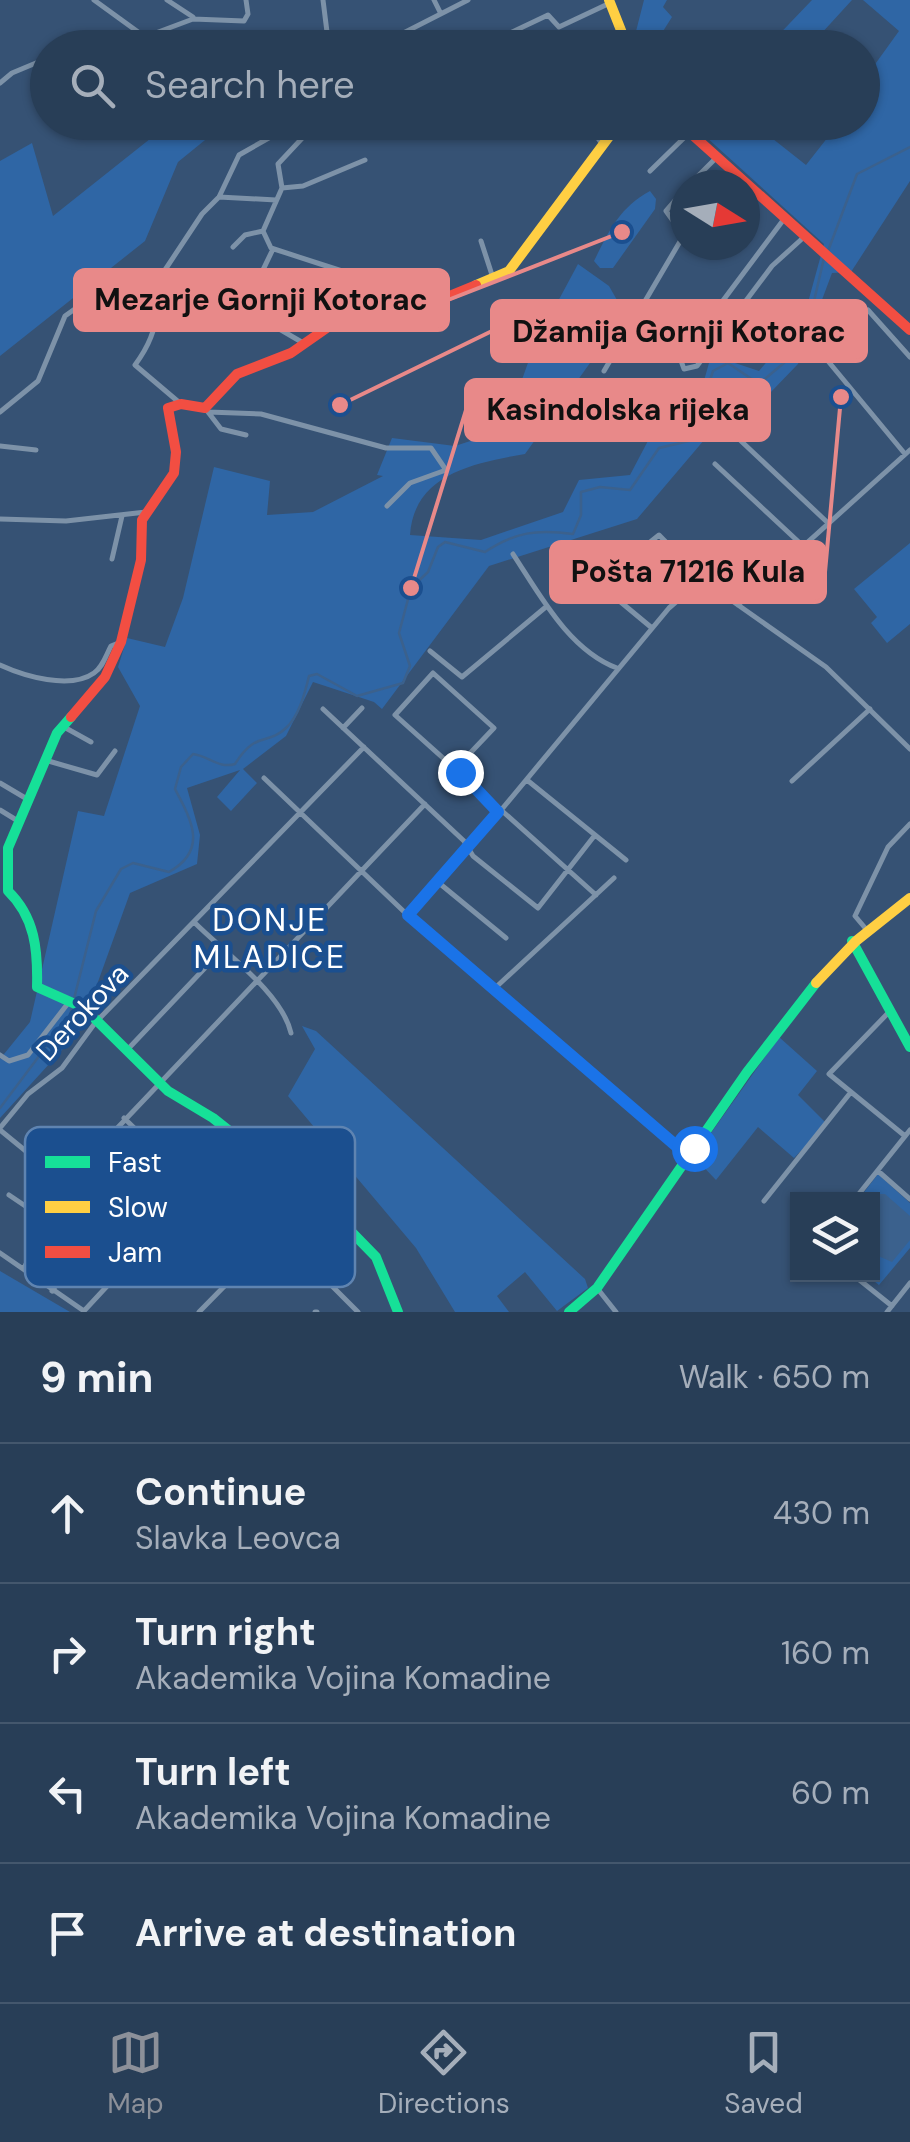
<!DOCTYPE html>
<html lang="en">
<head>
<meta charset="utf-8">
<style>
	:root { --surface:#283e57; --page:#30455d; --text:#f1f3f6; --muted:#a5aeba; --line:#44576d; --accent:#8c9099 }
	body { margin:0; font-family:"DM Sans",sans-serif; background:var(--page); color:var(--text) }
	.controls { position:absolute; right:30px; bottom:30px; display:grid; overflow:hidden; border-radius:0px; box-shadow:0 2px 8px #0004 }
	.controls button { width:90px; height:90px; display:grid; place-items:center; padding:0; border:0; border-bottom:2px solid var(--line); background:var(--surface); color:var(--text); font:50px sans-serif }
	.compass { position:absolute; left:670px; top:170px; width:90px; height:90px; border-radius:50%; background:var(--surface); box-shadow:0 2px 8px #0004; rotate:101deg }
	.stop { position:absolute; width:30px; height:30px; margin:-22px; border:8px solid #1a73e8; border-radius:50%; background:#fff }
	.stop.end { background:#1a73e8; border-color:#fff; box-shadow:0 2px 10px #0008 }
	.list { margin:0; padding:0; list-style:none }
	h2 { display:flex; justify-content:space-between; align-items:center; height:130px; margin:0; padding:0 40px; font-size:42px }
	h2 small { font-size:32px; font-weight:400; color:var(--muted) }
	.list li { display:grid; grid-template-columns:65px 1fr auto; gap:30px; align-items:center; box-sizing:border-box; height:140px; padding:0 40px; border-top:2px solid var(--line) }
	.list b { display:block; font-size:38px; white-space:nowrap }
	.list p { margin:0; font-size:32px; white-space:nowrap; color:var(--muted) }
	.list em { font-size:32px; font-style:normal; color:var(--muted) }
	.icon { flex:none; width:55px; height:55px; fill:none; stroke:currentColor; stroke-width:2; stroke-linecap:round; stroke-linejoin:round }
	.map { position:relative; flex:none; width:910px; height:1312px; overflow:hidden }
	.search { position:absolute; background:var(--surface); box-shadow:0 2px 8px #0004; left:30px; right:30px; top:30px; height:110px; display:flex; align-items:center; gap:25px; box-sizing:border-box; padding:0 35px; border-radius:55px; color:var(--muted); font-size:38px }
	.sheet { height:690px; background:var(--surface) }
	nav { display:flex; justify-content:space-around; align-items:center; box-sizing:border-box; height:140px; border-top:2px solid var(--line); background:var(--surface); font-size:28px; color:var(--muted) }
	nav a { display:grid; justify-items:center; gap:5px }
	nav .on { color:var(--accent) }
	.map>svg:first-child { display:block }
	.green { fill:#2f66a5 }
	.water { fill:#3b618d }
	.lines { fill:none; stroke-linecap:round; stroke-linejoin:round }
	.stream { stroke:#3b618d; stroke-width:2.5 }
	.street { stroke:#7d92a8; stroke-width:5 }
	.fast { stroke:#16e098; stroke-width:10 }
	.slow { stroke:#ffcf43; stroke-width:10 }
	.jam { stroke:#f24e42; stroke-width:10 }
	.route { stroke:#1a73e8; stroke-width:12 }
	.labels { text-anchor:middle; stroke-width:9; stroke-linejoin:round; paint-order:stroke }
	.street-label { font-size:28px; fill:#fff; stroke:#1b4f8f }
	.quarter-label { font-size:32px; letter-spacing:2.5px; fill:#fff; stroke:#1b4f8f }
	.key { fill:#1b4f8f; stroke:#5f84b1; stroke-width:2.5 }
	.key-label { font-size:28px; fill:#fff }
	.leader { fill:none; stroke:#e88989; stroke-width:4 }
	.callout-dot { fill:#e88989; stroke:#1b4f8f; stroke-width:4 }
	.callout { fill:#e88989; stroke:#e88989; stroke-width:4 }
	.callout-label { font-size:30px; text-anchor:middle; font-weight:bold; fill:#111 }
</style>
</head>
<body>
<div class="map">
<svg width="910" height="1312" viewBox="0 0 910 1312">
	<rect width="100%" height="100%" fill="#365274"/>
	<path class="green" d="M644 0H667L663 7 672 17 653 47H635L633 43Z
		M812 0H852L809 47H767Z
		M863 0H910V181L851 272 832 273 798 364 770 393 726 381 718 385 713 402 716 426 637 519 489 566 382 709 374 702 313 682 286 736 243 769 257 783 231 811 217 797 240 770 187 788 200 835 197 864 130 893 81 1029 0 1118V1059L30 1022 78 811 104 816 140 706 118 667 127 638 165 647 183 598 214 467 270 481 267 515 313 512 383 476 377 475 392 438 455 446 504 430 534 346 578 264 609 286 625 314 525 454C474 463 414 474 410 535L481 540 563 512 579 480 630 475 650 437H688L709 363 729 361 759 371 804 317 824 244 694 126 753 123 806 165 839 123 862 122 863 81 899 31Z
		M170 123H226L178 162 145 241 0 356V161L32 143 53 216Z
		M650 191 656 199 655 209 613 268H600L594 261C609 231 619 208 650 191Z
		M910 543V624L887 643 871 623 877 617 854 589Z
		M302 1026 316 1031 585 1279 588 1288 557 1311 525 1272 497 1296 509 1312H455L416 1248 288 1096 315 1049Z
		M779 1037 817 1071 798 1095 827 1124 794 1158 758 1127 716 1180 694 1157Z
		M878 1174 910 1203V1248L879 1285 866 1275 872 1274V1200H858Z
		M0 1271 70 1312H0Z"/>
	<path class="water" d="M870 1194H885L910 1216V1240L892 1262 876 1255 872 1200 865 1199Z"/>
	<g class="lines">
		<path class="stream" d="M828 251 857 174 910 147
			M0 1108 70 1015 96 911 121 869 133 863 169 872C208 850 192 821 175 789L181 767 193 754C209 756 219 769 235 764 256 730 267 746 286 728 299 716 305 693 309 676L317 674 357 696 403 683 410 666 399 633 411 588 428 572 438 547 445 542 485 552C515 532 537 529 573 534L581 515V492L600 487 630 490 659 448 693 440C707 417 704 395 713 371L728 363 759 384 785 362 811 314 824 258"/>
		<path class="street" d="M94 0 145 37
			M167 0 193 17
			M323 0 329 48
			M434 0 440 12
			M487 44 548 15 559 27 610 3
			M74 48 145 37 193 19 244 21 248 14 246 0
			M374 48 468 0
			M0 83 12 73 48 58
			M311 122 307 133 278 164 282 188 263 231 271 248 342 271 350 286 345 314
			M587 122 602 144
			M650 171 689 133
			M689 185 716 158
			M721 185 732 172
			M282 188 303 186 365 160
			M219 197 276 200
			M784 219 680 358 684 369 697 366 772 266 804 237
			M676 225 666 211 685 189
			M481 241 493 278
			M233 247 245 235 263 231
			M150 288C163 314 152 342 135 365L181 404
			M250 297 273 249
			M269 323 305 344
			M604 371 685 233
			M205 408 208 412 261 414 386 448H431L446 470 410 483 387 506
			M0 412 38 381 65 316 86 301 130 295 157 282 202 214 219 197 239 155 297 122
			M208 412 221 429 246 435
			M741 441 828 523
			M0 446 36 450
			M905 454 823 355 868 310 910 357
			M715 464 803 546
			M0 519 66 521 146 512
			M513 554C540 595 569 650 617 668
			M634 555 659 535 704 581
			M112 559 122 516
			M611 594 652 628
			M738 605 910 450
			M430 651 462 677 547 606
			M0 665C24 676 70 690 94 673 103 667 106 655 111 646L121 642
			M323 709 464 841 473 856 538 908 595 835
			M64 727 91 742
			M343 728 362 708
			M45 760 97 775 115 751
			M455 769 494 728 433 673 395 715 596 895
			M264 778 419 926 687 1155
			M527 780 626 860
			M792 781 870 709
			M0 783 27 799
			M0 810 18 821
			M439 883 506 938
			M408 915 453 868 669 608 699 582 704 581 826 667 910 749
			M195 923C225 953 282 993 291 1033
			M866 929 855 916 888 847 910 824
			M494 989 614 878
			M890 1011 829 1074 905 1136
			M128 1049 222 950
			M0 1055 9 1061 28 1055 69 1002
			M0 1128 28 1094 62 1068 95 1023 364 747
			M0 1130 170 1269
			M878 1171 910 1199
			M9 1195 46 1220
			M854 1200 910 1130
			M764 1201 851 1092
			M0 1253 84 1311
			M24 1268 67 1181 425 804
			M795 1273 798 1270
			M852 1274 892 1306
			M331 1285 358 1312
			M597 1288 616 1312
			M52 1291 105 1212 160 1153 124 1118
			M84 1311 199 1187
			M199 1312 259 1251
			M315 1312H317
			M887 1312 910 1283"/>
		<path class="fast" d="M71 717 57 733 8 848V891C35 917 38 950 37 987L84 1008 168 1091 213 1118 336 1216 376 1257 398 1312
			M852 941 910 1047
			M569 1312 597 1288 747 1072 816 983"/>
		<path class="slow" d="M609 0 628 48
			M476 285 509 271 620 122
			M816 983 856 941 910 898"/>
		<path class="jam" d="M678 122 910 330
			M71 717 105 677 121 642 141 560 142 520 174 473 176 452 168 408 181 404 205 408 237 374 291 353 344 316 403 315 476 285"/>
	</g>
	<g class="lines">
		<path class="route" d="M460 772 498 812 408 915 688 1156 694 1148"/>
	</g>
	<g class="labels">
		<g class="street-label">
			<text transform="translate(82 1012) rotate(-47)" y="10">Derokova</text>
		</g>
		<g class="quarter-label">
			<text x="270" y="931">DONJE<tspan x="270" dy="37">MLADICE</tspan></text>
		</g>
	</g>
	<rect x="25" y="1127" width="330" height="160" rx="15" class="key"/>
	<rect x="45" y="1156" width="45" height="12" fill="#16e098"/>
	<rect x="45" y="1201" width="45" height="12" fill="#ffcf43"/>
	<rect x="45" y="1246" width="45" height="12" fill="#f24e42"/>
	<g class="key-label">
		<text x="108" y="1172">Fast</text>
		<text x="108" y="1217">Slow</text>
		<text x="108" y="1262">Jam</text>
	</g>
	<path class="leader" d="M622 232L448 300M340 405L492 331M411 588L466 410M841 397L825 572"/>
	<g class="callout-dot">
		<circle cx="622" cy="232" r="10"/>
		<circle cx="340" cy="405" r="10"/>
		<circle cx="411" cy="588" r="10"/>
		<circle cx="841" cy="397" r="10"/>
	</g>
	<g class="callout">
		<rect x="75" y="270" width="373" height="60" rx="10"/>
		<rect x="492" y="301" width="374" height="60" rx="10"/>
		<rect x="466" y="380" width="303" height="60" rx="10"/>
		<rect x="551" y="542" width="274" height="60" rx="10"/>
	</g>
	<g class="callout-label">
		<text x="261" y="310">Mezarje Gornji Kotorac</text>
		<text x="679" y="342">Džamija Gornji Kotorac</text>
		<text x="618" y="420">Kasindolska rijeka</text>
		<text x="688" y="582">Pošta 71216 Kula</text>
	</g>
</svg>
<div class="controls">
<button><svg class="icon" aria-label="layers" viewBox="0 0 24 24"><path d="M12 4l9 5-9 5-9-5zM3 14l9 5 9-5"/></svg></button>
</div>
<svg class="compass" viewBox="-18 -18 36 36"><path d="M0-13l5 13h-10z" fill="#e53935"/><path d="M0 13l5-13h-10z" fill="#a5aeba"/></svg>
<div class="stop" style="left:694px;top:1148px"></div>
<div class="stop end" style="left:460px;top:772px"></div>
<div class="search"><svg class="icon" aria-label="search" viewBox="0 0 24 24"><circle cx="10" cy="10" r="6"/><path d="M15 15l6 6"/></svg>Search here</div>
</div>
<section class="sheet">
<h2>9 min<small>Walk · 650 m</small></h2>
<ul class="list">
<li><svg class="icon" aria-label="ahead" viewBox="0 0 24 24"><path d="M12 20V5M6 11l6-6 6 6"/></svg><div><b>Continue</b><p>Slavka Leovca</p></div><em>430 m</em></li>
<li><svg class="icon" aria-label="right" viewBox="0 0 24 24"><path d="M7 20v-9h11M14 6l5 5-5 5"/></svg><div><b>Turn right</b><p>Akademika Vojina Komadine</p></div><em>160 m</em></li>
<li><svg class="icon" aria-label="left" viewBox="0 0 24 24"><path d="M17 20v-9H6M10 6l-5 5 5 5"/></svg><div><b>Turn left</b><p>Akademika Vojina Komadine</p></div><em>60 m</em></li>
<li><svg class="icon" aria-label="arrive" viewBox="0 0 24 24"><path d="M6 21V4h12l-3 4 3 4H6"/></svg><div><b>Arrive at destination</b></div></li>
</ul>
</section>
<nav>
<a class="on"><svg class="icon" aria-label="map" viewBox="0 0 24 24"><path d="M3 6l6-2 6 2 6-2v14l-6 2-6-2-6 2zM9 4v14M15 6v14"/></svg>Map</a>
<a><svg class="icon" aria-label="directions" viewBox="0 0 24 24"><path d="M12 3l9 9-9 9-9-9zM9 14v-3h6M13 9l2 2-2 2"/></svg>Directions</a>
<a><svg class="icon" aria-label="saved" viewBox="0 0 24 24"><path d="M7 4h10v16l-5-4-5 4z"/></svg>Saved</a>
</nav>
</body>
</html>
